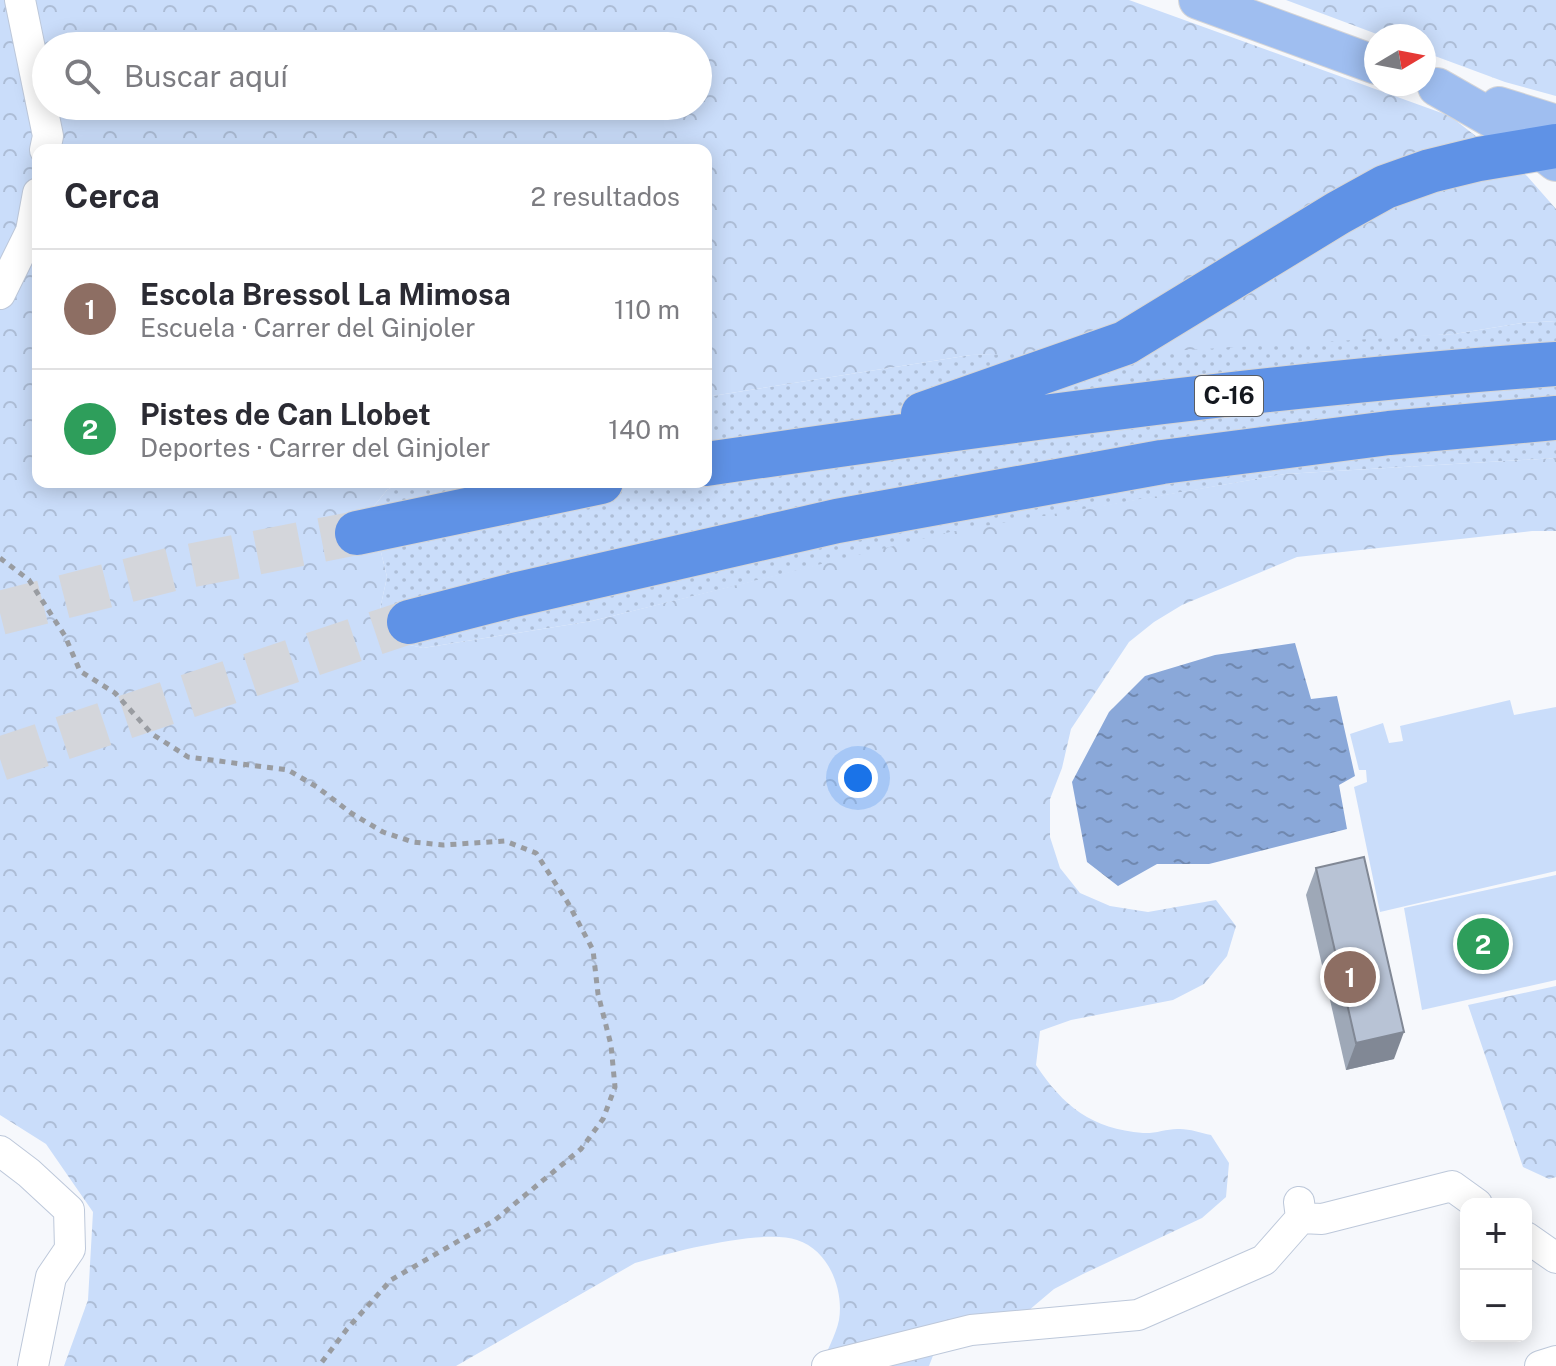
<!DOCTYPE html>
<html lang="es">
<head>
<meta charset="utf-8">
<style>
	:root { --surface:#fff; --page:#f2f2f3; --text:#2b2b33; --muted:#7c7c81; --line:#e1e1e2; --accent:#ea580c }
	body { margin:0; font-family:"Public Sans",sans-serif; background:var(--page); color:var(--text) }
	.controls { position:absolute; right:24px; bottom:24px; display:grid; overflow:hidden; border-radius:16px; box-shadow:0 4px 20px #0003 }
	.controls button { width:72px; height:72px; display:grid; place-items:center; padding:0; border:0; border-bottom:2px solid var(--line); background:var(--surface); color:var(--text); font:40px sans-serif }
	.compass { position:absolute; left:1364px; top:24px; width:72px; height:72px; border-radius:50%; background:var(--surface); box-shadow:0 4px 20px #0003; rotate:80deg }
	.you { position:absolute; left:858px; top:778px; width:28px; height:28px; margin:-20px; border:6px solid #fff; border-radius:50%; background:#1a73e8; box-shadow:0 0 0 12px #1a73e833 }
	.badge { display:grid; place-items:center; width:52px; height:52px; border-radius:50%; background:var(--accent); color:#fff; font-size:26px; font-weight:700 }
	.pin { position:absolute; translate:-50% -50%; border:4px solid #fff; box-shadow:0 2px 8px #0006 }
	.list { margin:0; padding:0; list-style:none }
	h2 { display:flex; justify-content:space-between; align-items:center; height:104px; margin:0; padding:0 32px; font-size:34px }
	h2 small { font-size:26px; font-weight:400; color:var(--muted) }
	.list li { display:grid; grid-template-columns:52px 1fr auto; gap:24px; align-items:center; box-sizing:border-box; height:120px; padding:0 32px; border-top:2px solid var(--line) }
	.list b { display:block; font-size:30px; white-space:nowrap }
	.list p { margin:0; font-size:26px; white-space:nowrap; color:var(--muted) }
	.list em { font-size:26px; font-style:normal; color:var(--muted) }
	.icon { flex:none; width:44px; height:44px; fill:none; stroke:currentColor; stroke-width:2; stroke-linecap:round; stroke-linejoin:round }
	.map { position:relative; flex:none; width:1556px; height:1366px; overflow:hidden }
	.search { position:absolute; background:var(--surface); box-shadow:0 4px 20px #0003; left:32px; top:32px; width:680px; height:88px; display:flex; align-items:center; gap:20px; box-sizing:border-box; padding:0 28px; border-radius:44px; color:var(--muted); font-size:30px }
	.panel { position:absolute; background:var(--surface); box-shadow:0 4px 20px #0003; left:32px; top:144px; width:680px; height:344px; border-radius:16px }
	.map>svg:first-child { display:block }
	.grass { fill:url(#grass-dots) }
	.forest { fill:url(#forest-crowns); fill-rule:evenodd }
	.pitch { fill:#caddfa }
	.water { fill:url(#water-ripples) }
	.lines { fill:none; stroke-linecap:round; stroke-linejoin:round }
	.highway-tunnel { stroke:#d4d6db; stroke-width:44; stroke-dasharray:44 22; stroke-linecap:butt }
	.minor-casing { stroke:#bdc8da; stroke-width:32 }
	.major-casing { stroke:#d5d5d7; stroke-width:40 }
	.highway-casing { stroke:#d5d5d7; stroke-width:46 }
	.path { stroke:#999ca1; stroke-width:5; stroke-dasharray:6 6; stroke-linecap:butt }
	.minor { stroke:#fff; stroke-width:30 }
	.major { stroke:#9fbef0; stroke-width:38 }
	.highway { stroke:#5f92e6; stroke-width:44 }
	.wall { fill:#9ea8b7 }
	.shaded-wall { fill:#818895 }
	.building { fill:#b8c3d5; stroke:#818895; stroke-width:2 }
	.labels { text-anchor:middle; stroke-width:6; stroke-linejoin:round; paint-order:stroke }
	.shield { fill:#fff; stroke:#5a5d62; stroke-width:2 }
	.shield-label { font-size:24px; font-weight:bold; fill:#14181f }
</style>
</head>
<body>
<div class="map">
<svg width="1556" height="1366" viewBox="0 0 1556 1366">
	<defs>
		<pattern id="grass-dots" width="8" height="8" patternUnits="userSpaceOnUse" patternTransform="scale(2)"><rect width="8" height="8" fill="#caddfa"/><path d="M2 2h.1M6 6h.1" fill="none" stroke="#adbdd6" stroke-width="1.8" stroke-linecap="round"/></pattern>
		<pattern id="forest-crowns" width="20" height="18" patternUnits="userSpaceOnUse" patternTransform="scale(2)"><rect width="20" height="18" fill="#caddfa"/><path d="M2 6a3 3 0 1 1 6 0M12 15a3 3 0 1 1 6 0" fill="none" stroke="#adbdd6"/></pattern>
		<pattern id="water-ripples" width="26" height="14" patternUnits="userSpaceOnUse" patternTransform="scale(2)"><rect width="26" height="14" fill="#8aa8d9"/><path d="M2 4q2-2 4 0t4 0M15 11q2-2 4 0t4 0" fill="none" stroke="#7088af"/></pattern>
	</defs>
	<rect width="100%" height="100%" fill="#f6f8fc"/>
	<path class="grass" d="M1556 321V458L1285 474 950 533 592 621 423 648 392 641 380 609 387 577 379 544 365 517 387 490 401 482H706V397L971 355 1454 334 1522 323Z"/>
	<path class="forest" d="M0 0H1129L1450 116 1527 176 1556 209V321L1522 323 1454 334 1187 350 971 355 706 397V150H38V482H401L387 490 365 517 379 544 387 577 380 609 392 641 423 648 592 621 950 532 1285 474 1556 458V531H1532L1297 557 1182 605 1154 622 1129 642 1071 729 1062 768 1050 799V837L1060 868 1080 893 1110 906 1148 912 1216 900 1236 926 1227 956 1204 984 1173 1000 1071 1020 1040 1031 1036 1065C1063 1106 1092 1129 1143 1133 1155 1134 1168 1128 1180 1129 1190 1129 1201 1133 1211 1135L1229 1163 1226 1197 1202 1218 1083 1274 1054 1289 1028 1311 934 1353 929 1366H821C826 1352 836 1335 839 1320 844 1290 829 1250 797 1240 763 1228 671 1252 635 1263L456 1366H64L88 1300 93 1212 46 1144 0 1115ZM46 46H698V106H46Z
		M1286 0H1556V96L1505 82 1424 52V36H1382Z
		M1556 986V1177L1549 1179 1523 1167 1468 1005Z"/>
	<path class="pitch" d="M1510 700 1514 715 1556 707V871L1380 912 1354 787 1367 782 1366 770H1359L1350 734 1383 723 1389 743 1403 741 1400 726Z
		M1556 875V980L1422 1010 1404 908Z"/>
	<path class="water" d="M1295 643 1311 699 1337 696 1355 776 1339 785 1347 829 1209 864H1157L1118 886 1087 862 1072 782 1109 712 1145 676 1215 655Z"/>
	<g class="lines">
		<path class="highway-tunnel" d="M0 613 173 569 357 533
			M0 759 409 622"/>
		<defs>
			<path id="minor" d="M20 0 48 136 45 150
				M0 294 31 231 38 193
				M0 1151 29 1173 69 1210 70 1249 51 1277 33 1366
				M1299 1202 1301 1218 1322 1219 1452 1186 1477 1204
				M1526 1237 1556 1258
				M827 1366 971 1330 1138 1315 1264 1260 1301 1218
				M1540 1366 1556 1361"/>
			<path id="major" d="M1198 0 1376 65
				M1437 87 1523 136 1556 162
				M1499 106 1556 124"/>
			<path id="highway" d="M923 414 1125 343 1338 213 1385 187 1430 171 1479 159 1556 146
				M706 464C988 423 1272 384 1556 364
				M357 533 601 482
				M409 622 514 595 837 521 1162 462 1389 433 1556 418"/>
		</defs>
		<use href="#minor" class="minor-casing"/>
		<use href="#major" class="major-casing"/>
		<use href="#highway" class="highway-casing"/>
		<path class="path" d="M0 558 29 580 65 636 80 671 115 693 152 734 188 757 288 770 317 787 351 813 383 832 413 842 443 845 505 841 536 853 568 903 593 950 598 994 611 1045 615 1087 603 1119 581 1149 495 1220 391 1280 347 1329 319 1366"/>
		<use href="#minor" class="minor"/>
		<use href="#major" class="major"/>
		<use href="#highway" class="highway"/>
	</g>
	<path class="wall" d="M1316 868 1394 1059 1346 1070 1306 895Z"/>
	<path class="shaded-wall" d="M1404 1032 1394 1059 1346 1070 1356 1043Z"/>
	<path class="building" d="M1364 857 1404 1032 1356 1043 1316 868Z"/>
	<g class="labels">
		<rect class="shield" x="1195" y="376" width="68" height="40" rx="6"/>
		<g class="shield-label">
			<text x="1229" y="404">C-16</text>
		</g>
	</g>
</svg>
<div class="controls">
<button>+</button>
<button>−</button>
</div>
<svg class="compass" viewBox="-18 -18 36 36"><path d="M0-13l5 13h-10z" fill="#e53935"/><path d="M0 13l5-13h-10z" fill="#7c7c81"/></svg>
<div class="you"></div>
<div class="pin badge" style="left:1350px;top:977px;background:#8d6e63">1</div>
<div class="pin badge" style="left:1483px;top:944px;background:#2e9e5b">2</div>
<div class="search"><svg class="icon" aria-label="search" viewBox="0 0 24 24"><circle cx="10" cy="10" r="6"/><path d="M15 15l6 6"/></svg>Buscar aquí</div>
<section class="panel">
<h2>Cerca<small>2 resultados</small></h2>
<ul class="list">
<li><span class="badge" style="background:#8d6e63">1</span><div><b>Escola Bressol La Mimosa</b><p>Escuela · Carrer del Ginjoler</p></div><em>110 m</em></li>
<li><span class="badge" style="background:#2e9e5b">2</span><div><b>Pistes de Can Llobet</b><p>Deportes · Carrer del Ginjoler</p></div><em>140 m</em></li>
</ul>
</section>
</div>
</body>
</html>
